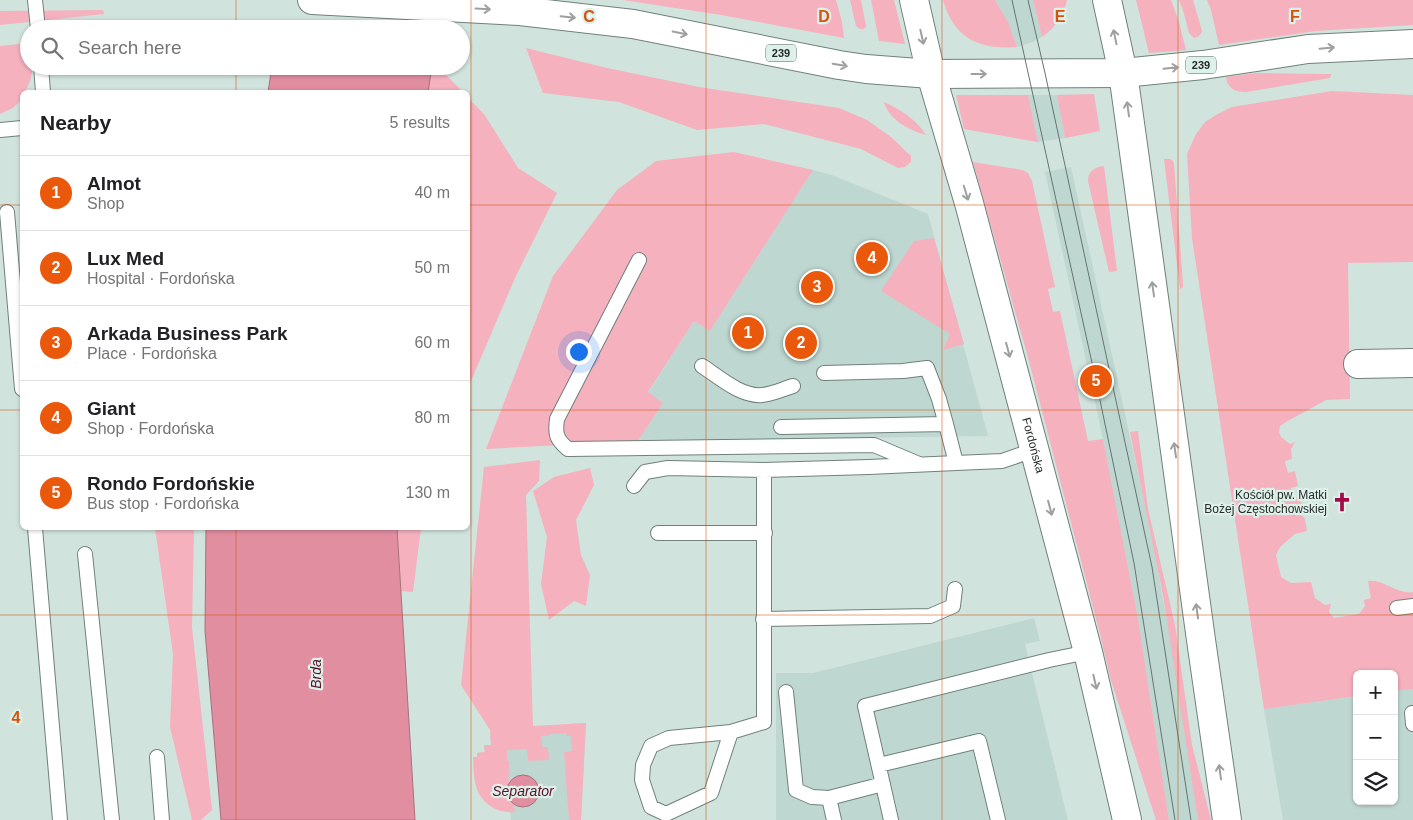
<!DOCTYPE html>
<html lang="en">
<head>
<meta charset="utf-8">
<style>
	:root { --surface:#fff; --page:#f2f2f2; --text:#202124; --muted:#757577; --line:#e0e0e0; --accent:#ea580c }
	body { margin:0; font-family:Arial,sans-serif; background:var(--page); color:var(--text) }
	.controls { position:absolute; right:15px; bottom:15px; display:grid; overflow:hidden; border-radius:8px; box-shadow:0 1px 4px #0004 }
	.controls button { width:45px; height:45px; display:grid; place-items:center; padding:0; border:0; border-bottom:1px solid var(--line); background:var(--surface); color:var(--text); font:25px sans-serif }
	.you { position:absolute; left:578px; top:351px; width:18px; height:18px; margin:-12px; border:4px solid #fff; border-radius:50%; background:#1a73e8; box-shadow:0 0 0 8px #1a73e833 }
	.badge { display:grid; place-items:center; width:32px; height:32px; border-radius:50%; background:var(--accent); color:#fff; font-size:16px; font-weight:700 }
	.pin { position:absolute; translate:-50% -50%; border:2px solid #fff; box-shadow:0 1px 5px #0006 }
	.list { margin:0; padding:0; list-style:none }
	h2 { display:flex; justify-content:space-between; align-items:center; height:65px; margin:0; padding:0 20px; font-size:21px }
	h2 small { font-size:16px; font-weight:400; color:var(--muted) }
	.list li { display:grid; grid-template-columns:32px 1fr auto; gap:15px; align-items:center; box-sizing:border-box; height:75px; padding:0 20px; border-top:1px solid var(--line) }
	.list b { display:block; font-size:19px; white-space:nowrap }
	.list p { margin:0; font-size:16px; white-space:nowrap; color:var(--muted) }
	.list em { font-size:16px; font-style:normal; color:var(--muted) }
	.icon { flex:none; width:28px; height:28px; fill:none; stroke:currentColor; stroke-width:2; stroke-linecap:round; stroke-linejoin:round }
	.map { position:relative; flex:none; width:1413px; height:820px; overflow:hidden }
	.search { position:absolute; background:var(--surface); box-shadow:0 1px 4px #0004; left:20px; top:20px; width:450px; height:55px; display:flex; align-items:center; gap:12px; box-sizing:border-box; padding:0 18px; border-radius:28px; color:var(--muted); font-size:19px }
	.panel { position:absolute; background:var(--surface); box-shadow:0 1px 4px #0004; left:20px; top:90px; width:450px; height:440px; border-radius:8px }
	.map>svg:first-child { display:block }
	.built { fill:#bed8d1 }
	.green { fill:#f5b1be }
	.water { fill:#e18ea0; stroke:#a9707c }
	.pier { fill:#d1e3dd }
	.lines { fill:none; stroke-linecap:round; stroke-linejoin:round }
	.lane-casing { stroke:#70807b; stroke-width:16 }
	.street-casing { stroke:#70807b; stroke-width:30 }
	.secondary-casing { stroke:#70807b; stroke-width:30 }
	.primary-casing { stroke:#70807b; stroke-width:30 }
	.lane { stroke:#fff; stroke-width:14 }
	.street { stroke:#fff; stroke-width:28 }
	.secondary { stroke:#fff; stroke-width:28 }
	.primary { stroke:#fff; stroke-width:28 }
	.tram { stroke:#687370; stroke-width:1 }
	.oneway { stroke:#9da09f }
	.grid { fill:none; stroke:#d4540f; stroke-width:1; stroke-opacity:0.55 }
	.labels { text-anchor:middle; stroke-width:4.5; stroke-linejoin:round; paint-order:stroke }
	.shield { fill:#def0ea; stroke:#5c6663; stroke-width:1 }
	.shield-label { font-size:11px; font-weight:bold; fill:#252b29 }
	.street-label { font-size:12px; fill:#252b29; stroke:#def0ea }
	.poi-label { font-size:12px; fill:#252b29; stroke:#def0ea; text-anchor:end }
	.water-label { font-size:14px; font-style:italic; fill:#5b1129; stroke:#def0ea }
	.grid-label { font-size:16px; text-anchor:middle; font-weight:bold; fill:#d4540f; stroke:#def0ea; stroke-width:4.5; stroke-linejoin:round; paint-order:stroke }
</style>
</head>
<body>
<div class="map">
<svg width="1413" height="820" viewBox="0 0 1413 820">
	<rect width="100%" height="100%" fill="#d1e3dd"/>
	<path class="built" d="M995 0H1033L1042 37 1033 42 1017 47 1008 22Z
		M1028 95H1057L1065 138 1038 142Z
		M1071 167 1151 533 1175 665 1198 820H1169L1138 618 1103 439 1045 172Z
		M813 170 832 175 928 214 988 436 638 441 663 403 648 393 694 321 710 331Z
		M1034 618 1040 641 1025 644 1068 820H776V673H813Z
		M1413 689V820H1283L1264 709 1357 696V801H1394V691Z
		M586 723 581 820H511L510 809 480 791 477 753 485 752 484 745H491L490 730Z"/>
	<path class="green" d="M623 0H836L842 22 844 38 721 15Z
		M850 0H861L866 26 864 29H860L856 26Z
		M871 0H894L905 44 879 41Z
		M943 0H995L1008 22 1017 47C978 50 954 38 943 0Z
		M1033 0H1067C1064 15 1055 28 1042 37Z
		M1136 0H1171L1179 22 1186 50 1149 53Z
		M1179 0H1193L1202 31C1200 36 1198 37 1194 38L1189 33 1183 10Z
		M1207 0H1413V25L1316 31 1219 45 1211 10Z
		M103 10 104 14 0 25V11Z
		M29 43V66H32C33 76 29 84 25 92H22V99L13 108 0 114V46Z
		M526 48 607 68 699 87 839 108 867 120 891 137 911 156V162L905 167 898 168 861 149 764 124 697 130 619 102 543 93Z
		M432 66H437L463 92H428Z
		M1256 73 1324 74H1331V76L1330 78 1246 92C1235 92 1227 88 1226 77Z
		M1332 91 1413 95V262L1348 263 1350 399 1326 400 1286 422 1280 426 1279 432 1281 437 1290 444 1295 442 1291 449 1292 459 1285 461 1288 473 1295 471 1298 486 1291 488 1293 498 1300 496 1302 506 1296 509 1305 519 1307 531 1295 534 1280 547 1276 555 1281 577 1291 583 1311 582 1315 598 1325 605 1331 604 1329 612 1334 618 1359 614 1365 606 1364 600 1371 598 1368 581C1384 579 1397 595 1413 592V689L1394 691V674H1357V696L1264 709 1192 238 1187 154 1196 134 1205 122 1216 115 1232 107Z
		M1094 94 1100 131 1065 138 1057 95Z
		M956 95H1028L1038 142 964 129Z
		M468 98 484 114 518 168 557 193 515 278 468 388Z
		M884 102C901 110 916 119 926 135 909 130 889 120 884 102Z
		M734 152 813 170 710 331 694 321 648 392 663 403 638 441 486 449 553 276 617 190 656 161Z
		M1164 159H1170L1173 161 1174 164 1183 284V287L1180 289Z
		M973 162 1023 170 1028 173 1032 181 1055 287 1048 289 1053 312 1060 311 1088 441 1103 439 1138 618 1169 820H1156L1110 677 1100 634 1029 361Z
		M1104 166 1117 271 1109 272 1088 181C1088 171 1095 167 1104 166Z
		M934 238 964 344 943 350 950 334 881 291 914 241Z
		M1138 431 1148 509 1175 625 1192 745 1211 820H1198L1163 595 1130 432Z
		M540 460 539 481 526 495 533 726 586 723 581 820H569L564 752 572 751 571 736H567L566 733 549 734V736H541L542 747H548L549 760 528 761 527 749 507 750V761H509C509 774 507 794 514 803L515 812C507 813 498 811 492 807 473 795 474 777 473 757H477V753L485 752 484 745H491L490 730 461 685 484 467Z
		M590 468 594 485 576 520 581 555 590 575 586 606 574 601 549 620 541 584 547 537 533 491 554 477Z
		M155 528H194L192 627 212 810 201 820H192L170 727 173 654Z
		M397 528H421L413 592 401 591Z"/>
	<path class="water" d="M272 66H432L428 92H268Z
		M206 528H397L415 820H221L205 631Z
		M507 791a16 16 0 1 1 32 0a16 16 0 1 1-32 0Z"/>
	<path class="pier" d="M277 0H448L441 29H316L274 27Z"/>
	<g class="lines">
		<defs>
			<path id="lane" d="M35 0 38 29
				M41 66 43 92
				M0 130 22 128
				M7 212 22 389
				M639 260 557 419C555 434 556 439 568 449L874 445 919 464
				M702 366C719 377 741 397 762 395 773 394 783 389 793 386
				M824 373 903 371 927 368 939 399 946 424
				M781 427 946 424 956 463 1002 461 1034 450
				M634 486 645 472 668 468 764 470 869 467 956 463
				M35 528 60 820
				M658 533H765
				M85 554 112 820
				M1397 608 1413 606
				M763 619 930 616 953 606 955 589
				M786 692 796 790 812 797 829 798
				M1412 713 1413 724
				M731 732 711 793 666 814 651 807 642 780 643 765 651 746 669 738 731 732 764 722V470
				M157 757 162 820
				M879 765 979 741 998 820
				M834 820 829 798 883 784
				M891 820 865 706 1049 660 1088 652"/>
			<path id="street" d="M1358 364 1413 363"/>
			<g id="secondary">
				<path id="s1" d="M914 0 931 74 969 203 1088 652 1127 820"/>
				<path d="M1107 0 1123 73 1133 145 1201 640 1227 820"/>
			</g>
			<path id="primary" d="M312 0 520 11 633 24 839 65 866 69 931 74 1123 73 1203 65 1308 49 1413 44"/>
		</defs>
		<use href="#lane" class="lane-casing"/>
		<use href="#street" class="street-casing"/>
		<use href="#secondary" class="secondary-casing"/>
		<use href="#primary" class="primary-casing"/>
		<use href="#lane" class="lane"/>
		<use href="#street" class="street"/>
		<use href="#secondary" class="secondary"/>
		<use href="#primary" class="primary"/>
		<path class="tram" d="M1012 0 1096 381 1134 563 1175 820
			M1028 0 1045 73 1152 567 1191 820"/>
	</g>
	<defs><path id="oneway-shaft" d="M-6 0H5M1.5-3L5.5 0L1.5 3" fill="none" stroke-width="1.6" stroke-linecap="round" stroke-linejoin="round" transform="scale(1.25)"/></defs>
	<g class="oneway">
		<use href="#oneway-shaft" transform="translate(483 9) rotate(3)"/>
		<use href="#oneway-shaft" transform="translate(568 17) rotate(6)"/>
		<use href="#oneway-shaft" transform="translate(680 33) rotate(11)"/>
		<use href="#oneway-shaft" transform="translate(922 37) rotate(77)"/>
		<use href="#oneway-shaft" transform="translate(1115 37) rotate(-102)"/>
		<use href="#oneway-shaft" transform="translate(1327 48) rotate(-5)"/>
		<use href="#oneway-shaft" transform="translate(840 65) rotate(10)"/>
		<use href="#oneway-shaft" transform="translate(1171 68) rotate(-6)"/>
		<use href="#oneway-shaft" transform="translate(979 74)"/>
		<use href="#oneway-shaft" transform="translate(1128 109) rotate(-98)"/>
		<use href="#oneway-shaft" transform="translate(966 193) rotate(73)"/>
		<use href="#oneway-shaft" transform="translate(1153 289) rotate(-98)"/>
		<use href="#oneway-shaft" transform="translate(1008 350) rotate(75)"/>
		<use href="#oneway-shaft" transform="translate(1175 450) rotate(-98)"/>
		<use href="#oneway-shaft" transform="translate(1050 508) rotate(75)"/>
		<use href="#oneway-shaft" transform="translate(1197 611) rotate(-98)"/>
		<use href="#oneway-shaft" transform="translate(1095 682) rotate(77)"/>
		<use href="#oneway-shaft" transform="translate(1220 772) rotate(-98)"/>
	</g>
	<path class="grid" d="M236 0V29M471 0V820M706 0V820M942 0V820M1178 0V820M236 66V92M0 205H22M468 205H1413M0 410H22M468 410H1413M236 528V820M0 615H1413"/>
	<defs>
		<symbol id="church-bare" viewBox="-9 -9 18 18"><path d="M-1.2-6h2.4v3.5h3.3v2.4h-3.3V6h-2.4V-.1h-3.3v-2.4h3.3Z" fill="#a30c49" stroke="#def0ea" stroke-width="2.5" paint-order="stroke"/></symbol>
	</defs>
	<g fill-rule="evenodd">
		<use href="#church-bare" x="1328" y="488" width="28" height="28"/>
	</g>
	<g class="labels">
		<g class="shield">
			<rect x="766" y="44.5" width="30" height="17" rx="4"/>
			<rect x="1186" y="56.5" width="30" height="17" rx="4"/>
		</g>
		<g class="shield-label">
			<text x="781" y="57">239</text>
			<text x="1201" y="69">239</text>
		</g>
		<g class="street-label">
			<text dy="4" stroke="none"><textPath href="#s1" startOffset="461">Fordońska</textPath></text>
		</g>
		<g class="poi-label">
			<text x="1327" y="499">Kościół pw. Matki<tspan x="1327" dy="14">Bożej Częstochowskiej</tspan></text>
		</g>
		<g class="water-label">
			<text transform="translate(316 674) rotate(-90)" y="5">Brda</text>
			<text x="523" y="796">Separator</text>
		</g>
	</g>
	<g class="grid-label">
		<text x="589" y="22">C</text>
		<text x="824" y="22">D</text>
		<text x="1060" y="22">E</text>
		<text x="1295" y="22">F</text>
		<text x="16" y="723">4</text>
	</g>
</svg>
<div class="controls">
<button>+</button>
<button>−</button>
<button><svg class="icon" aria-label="layers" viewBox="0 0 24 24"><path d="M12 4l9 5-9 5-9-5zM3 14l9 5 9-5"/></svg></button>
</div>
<div class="you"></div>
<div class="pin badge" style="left:748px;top:333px">1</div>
<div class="pin badge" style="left:801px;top:343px">2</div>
<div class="pin badge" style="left:817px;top:287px">3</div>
<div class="pin badge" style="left:872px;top:258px">4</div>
<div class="pin badge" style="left:1096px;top:381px">5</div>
<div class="search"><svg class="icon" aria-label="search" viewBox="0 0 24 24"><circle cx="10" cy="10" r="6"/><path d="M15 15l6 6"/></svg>Search here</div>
<section class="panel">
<h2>Nearby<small>5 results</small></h2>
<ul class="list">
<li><span class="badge">1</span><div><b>Almot</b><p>Shop</p></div><em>40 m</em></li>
<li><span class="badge">2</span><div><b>Lux Med</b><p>Hospital · Fordońska</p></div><em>50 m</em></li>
<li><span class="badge">3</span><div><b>Arkada Business Park</b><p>Place · Fordońska</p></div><em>60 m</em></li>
<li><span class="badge">4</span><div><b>Giant</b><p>Shop · Fordońska</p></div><em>80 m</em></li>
<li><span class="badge">5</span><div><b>Rondo Fordońskie</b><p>Bus stop · Fordońska</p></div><em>130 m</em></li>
</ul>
</section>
</div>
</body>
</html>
